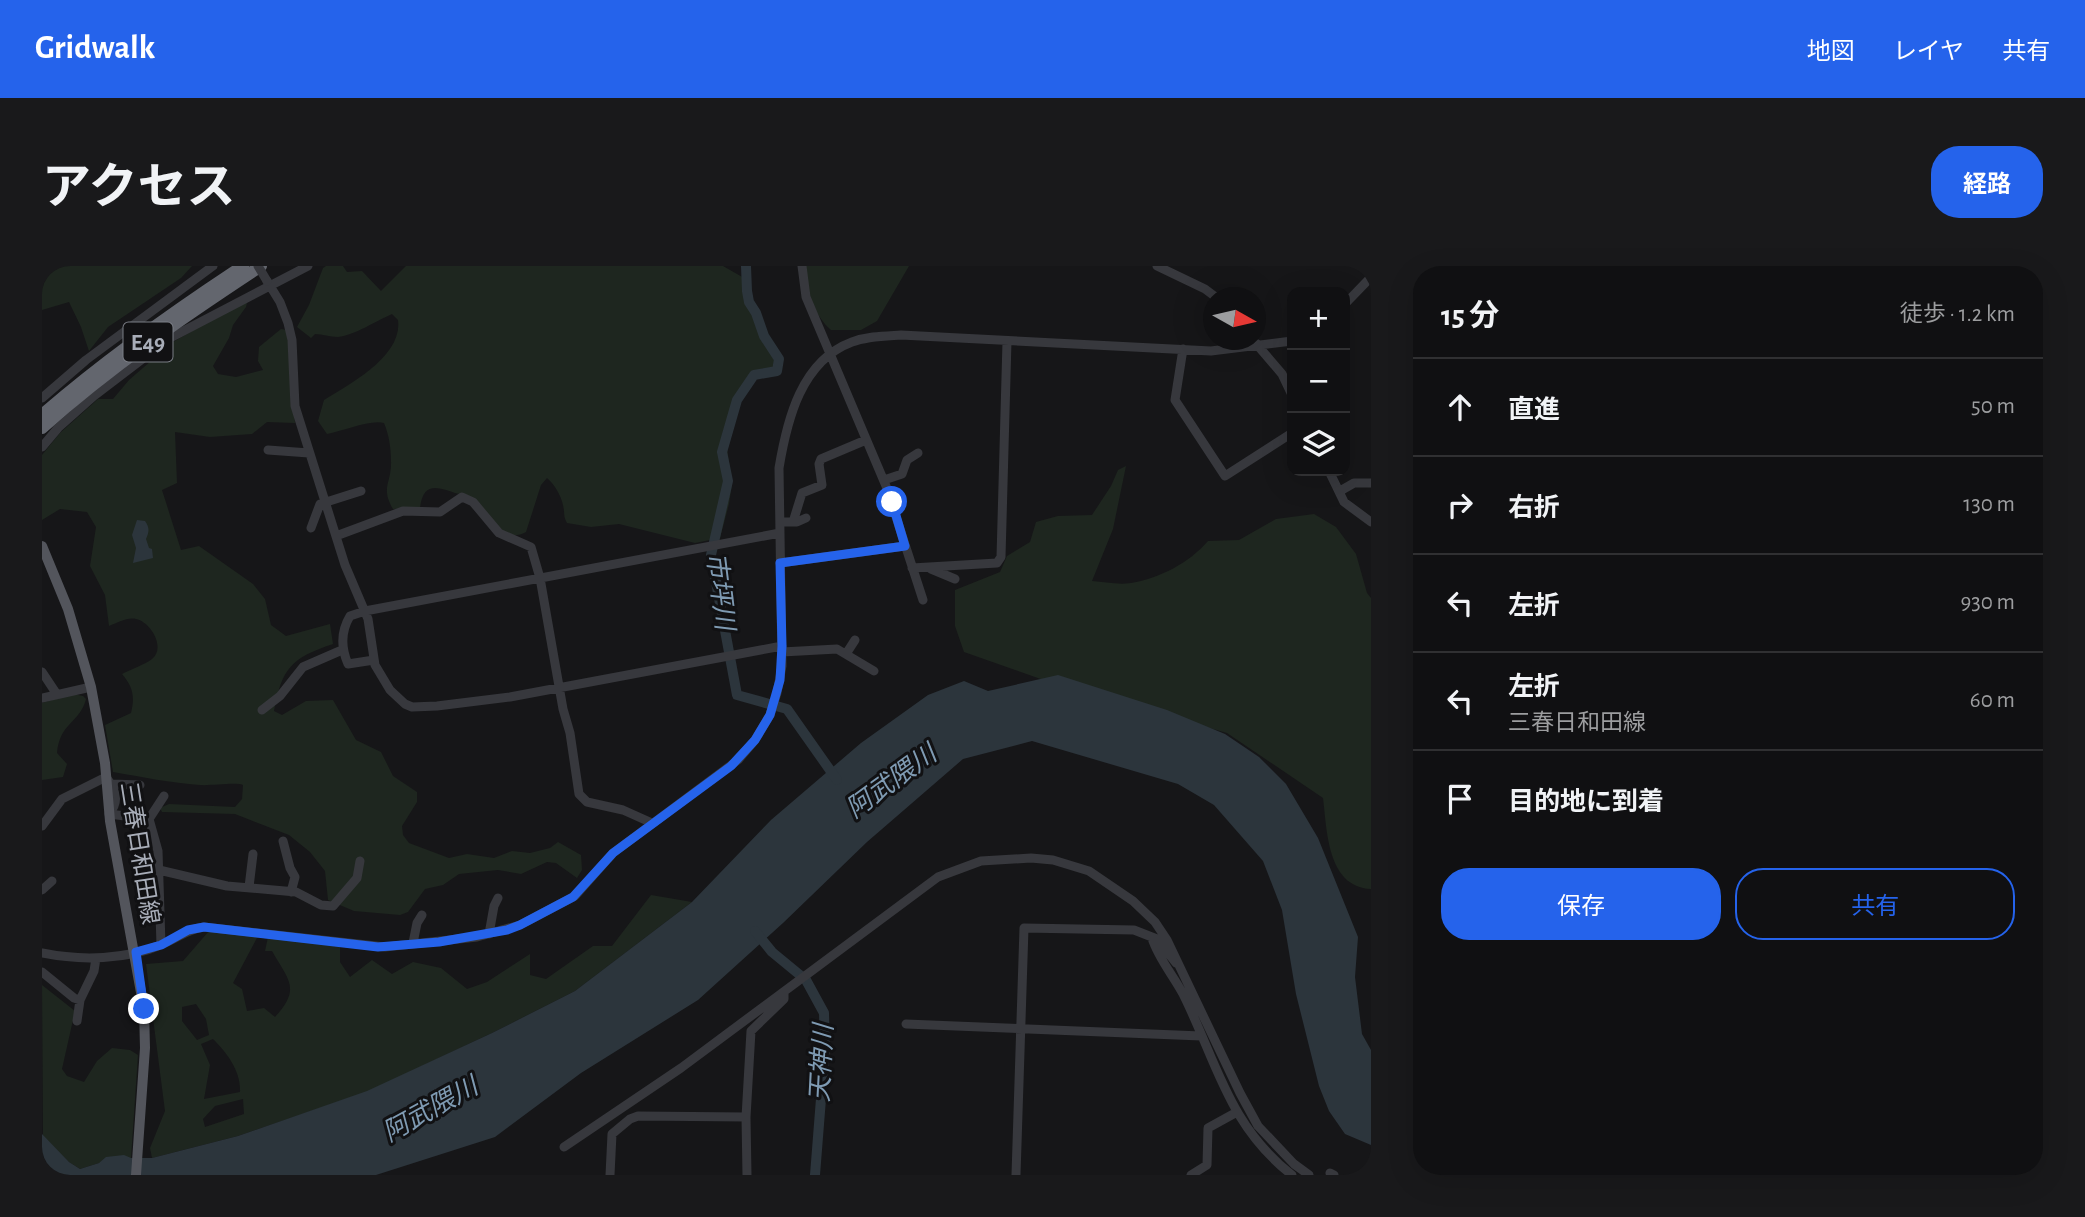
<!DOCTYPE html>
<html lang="ja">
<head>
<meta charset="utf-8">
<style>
	:root { --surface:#101012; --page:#19191b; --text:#f1f3f6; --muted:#9c9d9f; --line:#303032; --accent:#2563eb }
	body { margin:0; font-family:"Alegreya Sans","Noto Sans JP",sans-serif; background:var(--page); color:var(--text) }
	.controls { position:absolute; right:21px; top:21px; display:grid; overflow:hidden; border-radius:14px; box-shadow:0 7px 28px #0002 }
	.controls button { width:63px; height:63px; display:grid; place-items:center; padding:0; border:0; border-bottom:2px solid var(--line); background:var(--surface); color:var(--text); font:35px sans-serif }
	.compass { position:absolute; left:1161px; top:21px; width:63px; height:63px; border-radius:50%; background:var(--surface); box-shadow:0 7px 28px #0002; rotate:98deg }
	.stop { position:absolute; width:21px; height:21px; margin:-16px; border:5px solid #2563eb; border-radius:50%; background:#fff }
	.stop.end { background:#2563eb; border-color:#fff; box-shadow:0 2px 7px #0008 }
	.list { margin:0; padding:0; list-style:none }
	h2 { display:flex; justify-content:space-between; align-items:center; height:91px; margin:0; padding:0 28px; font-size:30px }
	h2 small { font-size:23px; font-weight:400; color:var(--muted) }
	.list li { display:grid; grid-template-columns:46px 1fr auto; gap:21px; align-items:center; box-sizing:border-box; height:98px; padding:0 28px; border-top:2px solid var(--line) }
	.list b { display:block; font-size:26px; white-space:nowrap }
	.list p { margin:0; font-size:23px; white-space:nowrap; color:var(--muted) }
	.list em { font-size:23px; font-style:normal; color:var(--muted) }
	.actions { display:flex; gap:14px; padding:21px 28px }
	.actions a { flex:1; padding:16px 0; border:2px solid var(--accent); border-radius:28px; text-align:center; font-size:24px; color:var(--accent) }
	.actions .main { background:var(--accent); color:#fff }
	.icon { flex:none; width:38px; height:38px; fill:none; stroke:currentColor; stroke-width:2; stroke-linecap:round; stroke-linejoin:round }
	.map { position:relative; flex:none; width:1329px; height:909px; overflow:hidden; border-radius:28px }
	header { display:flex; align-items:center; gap:42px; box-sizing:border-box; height:98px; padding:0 35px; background:var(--accent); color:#fff }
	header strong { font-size:33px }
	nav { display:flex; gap:38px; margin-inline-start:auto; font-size:24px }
	.intro { display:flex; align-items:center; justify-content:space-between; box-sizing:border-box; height:168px; padding:0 42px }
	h1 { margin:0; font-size:49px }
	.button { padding:18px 32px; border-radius:28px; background:var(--accent); color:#fff; font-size:24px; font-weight:700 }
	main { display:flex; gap:42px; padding:0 42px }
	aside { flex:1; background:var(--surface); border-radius:28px; box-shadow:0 7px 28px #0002 }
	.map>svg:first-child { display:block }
	.green { fill:#1e261f; fill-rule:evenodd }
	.water { fill:#2c353c }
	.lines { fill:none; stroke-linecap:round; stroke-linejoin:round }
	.river { stroke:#2c353c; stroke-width:10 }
	.minor { stroke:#37383d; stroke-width:9 }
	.major { stroke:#53555c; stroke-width:10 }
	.highway { stroke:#63666e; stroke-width:12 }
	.minor-bridge { stroke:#37383d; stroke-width:9 }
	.route { stroke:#2563eb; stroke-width:9 }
	.labels { text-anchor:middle; stroke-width:6; stroke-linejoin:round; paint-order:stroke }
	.shield { fill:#111113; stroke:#7b7e86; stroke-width:2 }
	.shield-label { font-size:23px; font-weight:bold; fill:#a8adb8 }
	.street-label { font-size:24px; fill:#a8adb8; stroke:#111113 }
	.water-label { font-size:26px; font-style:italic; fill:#7f9bb3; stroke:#111113 }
</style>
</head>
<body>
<header>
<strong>Gridwalk</strong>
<nav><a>地図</a><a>レイヤ</a><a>共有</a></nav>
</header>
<div class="intro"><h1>アクセス</h1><a class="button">経路</a></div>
<main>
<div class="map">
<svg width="1329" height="909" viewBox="0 0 1329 909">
	<rect width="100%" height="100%" fill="#161618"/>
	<path class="green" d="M17 0H150L139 12 66 61 47 85 39 61 27 36 0 44V13Z
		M284 0H301L305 6 320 5 339 25 364 0H681L702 12 705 30 719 57 723 75 733 96 730 105 710 113 691 148 685 181 690 218 687 238 678 272 653 277 577 258 549 261 525 257C521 250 523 247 521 239 519 229 512 218 505 212L499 219 484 266C458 280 447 245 429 232 425 229 418 228 413 227 394 220 381 217 378 242L351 243C338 221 350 217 349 195 349 182 347 169 342 157 329 153 301 165 285 168L276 155 282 134C308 118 361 90 356 54L350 48C334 55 313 69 296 71 287 71 281 68 273 68L269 72 255 61 267 39 281 2Z
		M764 0H867L835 55 819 64H789C772 49 762 22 764 0Z
		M206 33 204 41 191 59 187 72 171 100 176 108 194 111 221 104 216 95 217 81 239 63 245 64 253 157 225 156 210 168 168 171 133 166 135 217 120 224 139 284 157 280 211 318 223 333 229 359 244 370 288 358 291 378C249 392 240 402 232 445L240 449 264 435 291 434 314 474 339 486 351 510 375 526V536L360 560 361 569 367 577 407 592 425 588 452 592 470 585 488 587 508 582 516 576 539 589 540 604 535 612 514 597 505 596 479 608 456 604 417 608 401 619 383 623 366 646 358 649 312 645 286 634 283 605 268 586 247 569 193 548 120 546 118 542 127 538 193 541 200 533 201 519C194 516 168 520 158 519 129 517 100 511 71 506L63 459 89 447C93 430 91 421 80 408 89 403 102 399 110 393 124 382 109 356 94 353 85 351 75 357 67 360L63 329 48 300 54 261 45 246 18 243 0 254V189L18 167 56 133H71L87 114 131 76Z
		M1084 200 1071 263 1050 315C1062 316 1077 319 1089 317 1118 312 1147 297 1166 275L1197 274 1234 253 1272 248 1294 261 1314 288 1325 327 1329 332V623C1285 621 1285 564 1281 532L1185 467 1007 416 922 386 913 360V324L958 306 965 290 988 276 994 256 1016 250 1050 249 1069 220 1076 204Z
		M31 428 41 430 44 433C38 457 18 456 15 487L25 498 21 511 0 514V437Z
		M609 629 650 636 533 725 450 767 325 826 196 870 110 892 108 882 123 845 104 698 141 695 167 665 216 670 191 717 200 723 205 745 222 742 233 751C259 722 247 715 230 685H223L226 671 298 680V696L308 711 330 694 350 708 371 696 399 702 425 723 445 716 488 688V709L504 713 551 680H570ZM154 738 164 753 167 769 155 774 140 755V741ZM171 773C185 787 199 805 198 826L162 833 168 799 159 778ZM201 833 202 848 163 861 161 853 173 840Z
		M0 719 33 745 20 803 25 810 42 816 55 795 70 782 88 784 96 789 89 892 57 897 38 903 27 896 1 871Z"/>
	<path class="water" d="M95 254 103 255C108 262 107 266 104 273L107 282 110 283 111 292 91 297 94 282 90 269Z
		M1016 409 1125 444 1183 468 1217 491 1244 518 1276 572 1316 671 1313 711 1320 768 1329 784V879L1303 868 1287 845 1277 820 1254 728 1240 644 1221 595 1172 539 1136 518 990 475 921 493 825 576 741 657 656 734 539 807 453 871 334 909H0V868L27 896 38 903 57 897 64 891 82 889 89 892H110L196 870 325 825 450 767 533 725 650 636 729 554 819 477 886 429 922 415 946 425Z"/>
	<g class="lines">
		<path class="river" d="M704 0 705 25 707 36 714 47 722 70 737 93 735 105 712 109 695 134 680 186 686 215 669 289 695 429 745 443 795 514
			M713 665 730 686 764 714 782 747 783 782 773 909"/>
		<path class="minor" d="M760 0 764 31 844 220 881 334
			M1115 0 1163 23 1175 32
			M225 15 238 36 246 57 250 74 253 140 303 299 326 353 333 399 348 424 363 438 370 441 395 440 468 431 740 380
			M1303 38 1329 11
			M1211 74 1240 108 1250 129
			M1141 83 1133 134 1183 210 1250 167
			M0 132 44 94 171 0
			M0 181 16 162 52 130 128 72 266 0
			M226 184 267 187
			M1287 205 1302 236 1329 256
			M842 214 860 208 865 194 876 187
			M1298 225 1312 217H1329
			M738 256H755L764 252
			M751 256 760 227 780 219 777 198 779 193 824 174
			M269 262 278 238 319 225
			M294 270 361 245 398 246 420 231 431 236 457 267 489 281 498 312 521 443 528 467 537 528 545 536 581 544 610 557
			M738 297 863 280
			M870 302 955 297 959 291 965 75
			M889 303 913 313
			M740 386 795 383 832 405
			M804 388 813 374
			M332 394 306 398C299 382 299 365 308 350L323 345 738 267
			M0 406 14 427
			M0 432 49 421
			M220 444 238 430 261 401 300 384
			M70 518 98 519
			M67 548 107 553
			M0 560 20 533 64 511C74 524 78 535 67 548
			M241 575 248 602 253 611 249 626
			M117 604 185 620 254 626 279 639 291 640 315 612 318 595
			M207 621 211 588
			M0 624 10 615
			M447 668 452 640 456 632
			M1110 672C1116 692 1131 709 1141 728 1175 796 1186 859 1250 909
			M371 677 375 657 380 649
			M119 679 116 585 107 553 122 530
			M0 687C39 695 84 694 121 678 136 672 145 663 162 661L343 681 435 671 478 659 533 630 571 587 696 494 713 474 728 449 735 427 740 400 737 202C745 154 759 95 810 76 826 70 843 70 859 69L1169 85 1250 75
			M0 706 32 732 38 734
			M35 755 38 734 52 705 54 692
			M864 758 1159 770
			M522 881 639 802 896 611 939 595 989 592 1011 594 1047 605 1091 635 1113 656 1125 674 1198 827 1216 860 1252 898 1267 909
			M1288 907 1292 909
			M568 909 570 868 588 853 596 850 704 851
			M705 909 704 851 709 765 742 733V726
			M974 909 982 662 1092 664 1115 673 1134 697
			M1149 909 1165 899 1166 862 1195 846"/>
		<path class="major" d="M0 280 26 343 49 421 63 497 68 555 102 743 103 782 94 909"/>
		<path class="highway" d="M0 149C63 94 131 46 201 0
			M0 162C68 101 143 50 219 0"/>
		<path class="minor-bridge" d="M216 0 225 15"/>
	</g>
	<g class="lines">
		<path class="route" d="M102 743 94 686 119 679 146 664 162 661 336 681 397 676 465 664 478 659 531 631 571 587 689 500 713 474 728 449 738 414 740 380 738 297 863 280 850 236"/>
	</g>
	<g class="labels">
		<rect class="shield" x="81.5" y="56.5" width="49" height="39" rx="5"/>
		<g class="shield-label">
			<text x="106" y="84">E49</text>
		</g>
		<g class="street-label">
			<text transform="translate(98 587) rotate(81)" y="8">三春日和田線</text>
		</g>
		<g class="water-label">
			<text transform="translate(679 325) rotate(83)" y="9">市坪川</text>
			<text transform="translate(849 515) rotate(-36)" y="9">阿武隈川</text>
			<text transform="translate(779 797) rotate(-87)" y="9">天神川</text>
			<text transform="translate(388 843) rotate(-29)" y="9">阿武隈川</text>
		</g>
	</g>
</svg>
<div class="controls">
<button>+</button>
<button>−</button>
<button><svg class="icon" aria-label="layers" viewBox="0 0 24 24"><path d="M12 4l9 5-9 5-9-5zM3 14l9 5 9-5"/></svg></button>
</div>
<svg class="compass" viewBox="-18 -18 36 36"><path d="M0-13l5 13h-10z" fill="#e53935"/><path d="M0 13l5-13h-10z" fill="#9c9d9f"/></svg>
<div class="stop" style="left:850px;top:236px"></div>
<div class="stop end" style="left:102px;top:743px"></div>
</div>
<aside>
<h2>15 分<small>徒歩 · 1.2 km</small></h2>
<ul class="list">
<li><svg class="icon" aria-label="ahead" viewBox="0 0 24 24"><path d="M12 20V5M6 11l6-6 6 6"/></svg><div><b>直進</b></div><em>50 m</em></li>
<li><svg class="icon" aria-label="right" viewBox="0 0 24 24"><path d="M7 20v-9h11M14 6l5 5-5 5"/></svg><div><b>右折</b></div><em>130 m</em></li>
<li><svg class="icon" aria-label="left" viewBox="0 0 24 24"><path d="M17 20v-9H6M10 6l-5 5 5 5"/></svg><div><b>左折</b></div><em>930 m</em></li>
<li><svg class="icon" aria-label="left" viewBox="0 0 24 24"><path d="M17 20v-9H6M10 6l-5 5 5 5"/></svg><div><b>左折</b><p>三春日和田線</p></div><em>60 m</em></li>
<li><svg class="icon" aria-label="arrive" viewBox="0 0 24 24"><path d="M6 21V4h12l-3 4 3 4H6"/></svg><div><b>目的地に到着</b></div></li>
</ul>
<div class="actions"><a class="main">保存</a><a>共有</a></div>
</aside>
</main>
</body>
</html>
